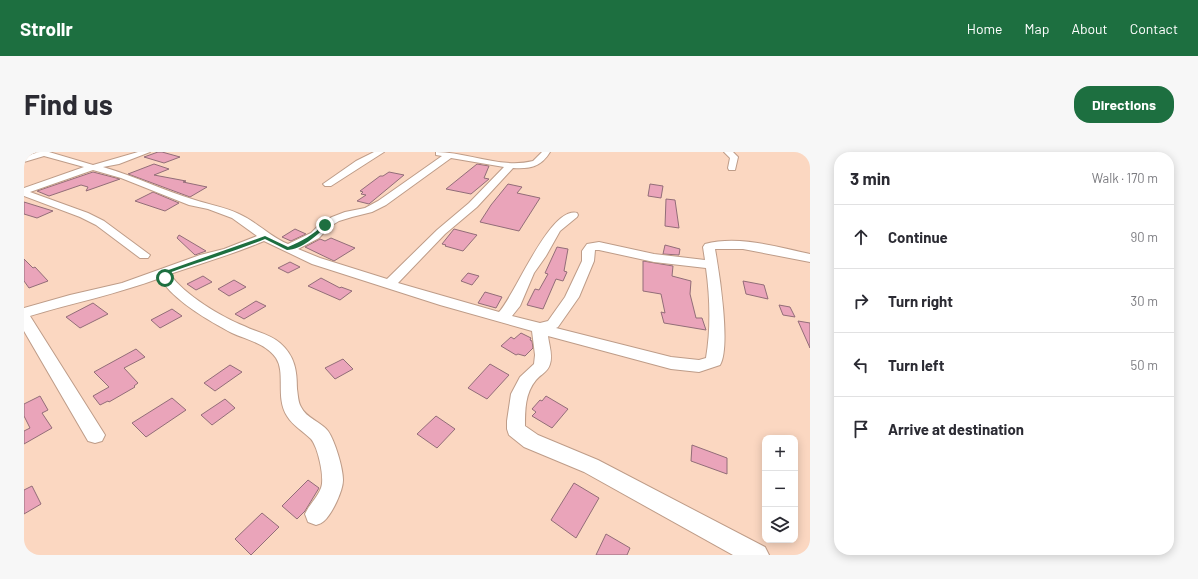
<!DOCTYPE html>
<html lang="en">
<head>
<meta charset="utf-8">
<style>
	:root { --surface:#fff; --page:#f7f7f7; --text:#2b2b33; --muted:#7c7c81; --line:#e1e1e2; --accent:#1d6f40 }
	body { margin:0; font-family:Barlow,sans-serif; background:var(--page); color:var(--text) }
	.controls { position:absolute; right:12px; bottom:12px; display:grid; overflow:hidden; border-radius:8px; box-shadow:0 2px 10px #0003 }
	.controls button { width:36px; height:36px; display:grid; place-items:center; padding:0; border:0; border-bottom:1px solid var(--line); background:var(--surface); color:var(--text); font:20px sans-serif }
	.stop { position:absolute; width:12px; height:12px; margin:-9px; border:3px solid #1d6f40; border-radius:50%; background:#fff }
	.stop.end { background:#1d6f40; border-color:#fff; box-shadow:0 1px 4px #0008 }
	.list { margin:0; padding:0; list-style:none }
	h2 { display:flex; justify-content:space-between; align-items:center; height:52px; margin:0; padding:0 16px; font-size:17px }
	h2 small { font-size:13px; font-weight:400; color:var(--muted) }
	.list li { display:grid; grid-template-columns:26px 1fr auto; gap:12px; align-items:center; box-sizing:border-box; height:64px; padding:0 16px; border-top:1px solid var(--line) }
	.list b { display:block; font-size:15px; white-space:nowrap }
	.list em { font-size:13px; font-style:normal; color:var(--muted) }
	.icon { flex:none; width:22px; height:22px; fill:none; stroke:currentColor; stroke-width:2; stroke-linecap:round; stroke-linejoin:round }
	.map { position:relative; flex:none; width:786px; height:403px; overflow:hidden; border-radius:16px }
	header { display:flex; align-items:center; gap:24px; box-sizing:border-box; height:56px; padding:0 20px; background:var(--accent); color:#fff }
	header strong { font-size:19px }
	nav { display:flex; gap:22px; margin-inline-start:auto; font-size:14px }
	.intro { display:flex; align-items:center; justify-content:space-between; box-sizing:border-box; height:96px; padding:0 24px }
	h1 { margin:0; font-size:28px }
	.button { padding:10px 18px; border-radius:16px; background:var(--accent); color:#fff; font-size:14px; font-weight:700 }
	main { display:flex; gap:24px; padding:0 24px }
	aside { flex:1; background:var(--surface); border-radius:16px; box-shadow:0 2px 10px #0003 }
	.map>svg:first-child { display:block }
	.building { fill:#eaa4ba; stroke:#926d78 }
	.lines { fill:none; stroke-linecap:round; stroke-linejoin:round }
	.minor-casing { stroke:#be9c88; stroke-width:2 }
	.minor { fill:#fff; fill-rule:evenodd }
	.route { fill:#1d6f40 }
</style>
</head>
<body>
<header>
<strong>Strollr</strong>
<nav><a>Home</a><a>Map</a><a>About</a><a>Contact</a></nav>
</header>
<div class="intro"><h1>Find us</h1><a class="button">Directions</a></div>
<main>
<div class="map">
<svg width="786" height="403" viewBox="0 0 786 403">
	<rect width="100%" height="100%" fill="#fbd7c1"/>
	<path class="building" d="M134 0H138L156 5 140 11 120 5Z
		M130 12 145 17 130 23 162 29 159 30 183 35 166 45 104 22Z
		M453 12 465 14 460 26 465 27 447 42 422 37Z
		M69 20 96 27 62 39 64 35 57 33 25 44 13 39Z
		M365 20 380 23 345 52 333 49 342 43 337 42 339 40 336 39 356 24H359Z
		M484 32 498 35 493 41 516 46 495 79 456 70 467 53Z
		M626 32 639 34 637 46 624 44Z
		M129 40 155 51 141 59 111 49Z
		M642 47 651 48 655 76 641 74Z
		M0 50 29 59 13 66 0 62Z
		M271 77 282 82 267 89 258 85Z
		M430 77 453 83 439 99 421 94 422 93 418 92Z
		M155 83 182 99 171 103 153 86Z
		M307 86 331 96 310 109 281 95 296 87 301 89Z
		M641 93 656 97 655 103 639 102Z
		M533 95 544 97 540 119 543 120 539 129 532 127 519 157 503 153 511 137 515 138 524 122 521 121Z
		M0 107 9 116 11 115 24 129 5 136 0 129Z
		M619 109 649 114 648 124 667 129 666 142 672 166H678L682 178 640 171 637 160 641 161 637 142 619 139Z
		M266 110 276 115 264 121 254 116Z
		M444 121 455 124 448 133 437 129Z
		M179 124 188 130 172 138 163 132Z
		M297 126 316 136 317 135 328 139 316 148 284 134Z
		M210 128 222 135 205 144 194 137Z
		M719 129 740 133 744 147 722 142Z
		M461 140 478 145 472 156 454 151Z
		M232 149 242 154 220 167 211 162Z
		M69 151 84 162 56 176 42 165Z
		M755 153 766 155 771 165 759 163Z
		M148 157 158 164 136 176 127 168Z
		M774 169 786 171V196Z
		M497 181 507 186 506 188 508 189 509 196 501 204 494 202 492 203 477 194 487 185 490 187Z
		M112 197 121 205 100 216 114 231 110 234 111 235 85 250 84 249 76 253 69 244 85 235 70 220Z
		M319 207 329 217 311 227 301 216Z
		M466 212 485 223 463 247 444 236Z
		M206 213 218 220 191 239 180 231Z
		M16 244 24 258 18 261 28 276 0 292V279L6 276 0 264V252Z
		M522 244 544 257 528 276 508 264 512 260 508 257 516 248 518 249Z
		M148 246 162 258 122 285 108 271Z
		M201 247 211 256 188 273 177 263Z
		M412 264 431 277 413 296 393 282Z
		M668 293 703 306V322L667 309Z
		M284 328 295 336 281 359 273 367 258 354Z
		M550 331 575 346 552 386 527 368Z
		M8 334 17 352 0 362V338Z
		M238 361 255 375 227 403 211 387Z
		M582 382 606 396 603 403H572Z"/>
	<g class="lines">
		<defs>
			<path id="minor" d="M11 0H25L69 13 114 0H126L95 12 79 15C111 24 140 39 171 48 186 53 201 55 215 62 233 70 246 85 264 92L287 81 297 71 308 65 321 60 341 56 354 49 418 4 412 3V0C443 0 477 17 509 9L518 0H526C517 15 506 17 489 16L453 55 421 82 374 131 475 160C491 143 526 54 553 61L554 63 553 65 536 79 522 104 510 121 496 154 488 164 516 171 524 169 541 145 558 109V99L563 92 575 90 630 102 681 108 679 95 681 92C715 83 753 95 786 102V110L719 97H691C695 119 707 195 696 213L675 220 647 217 524 184C525 193 529 203 526 212 524 220 517 222 512 228 501 241 501 258 501 274L514 283 574 308 741 395 745 403H709L560 320 500 295 485 283 483 277V269L487 242 496 225 510 212 511 203 508 179 416 153 288 112 240 89C210 102 178 111 146 122 160 143 198 165 220 174 232 180 246 182 256 191 271 204 273 219 273 237 274 243 274 250 277 255 282 266 297 270 304 279 311 289 319 316 319 328 319 339 308 362 300 369 298 371 295 372 292 373L284 370 281 362C285 353 293 346 297 336 301 326 294 295 287 287 279 279 269 274 263 264 251 245 262 221 252 206 241 191 223 188 208 181 185 169 149 148 136 126 93 142 49 151 6 164L81 283 78 289 71 291 64 289 0 179V156L46 143 98 131 176 103 200 97 233 84 208 66 184 57 165 53 97 26 69 18 6 40 64 61 80 69 126 103 124 106H116L72 73 56 65 0 44V36L60 15 20 4 0 10V4L12 1ZM427 6 480 15 445 51 413 78 363 127 296 106 274 97 295 86 305 75 315 69 328 65 348 60 362 53ZM571 98H575L630 110 682 116C686 145 687 177 682 206L675 208 647 205 532 176 534 175 555 145 570 109Z
				M350 0H360L307 34H301L299 32 332 9Z
				M700 0H709L714 5 711 18H705L704 16 706 6Z"/>
		</defs>
		<use href="#minor" class="minor-casing"/>
		<use href="#minor" class="minor"/>
	</g>
	<path class="route" d="M300 72 303 73C294 83 277 98 263 98L241 87C208 100 175 110 142 122L143 127H139L136 121 241 84 264 95C278 89 289 83 300 72Z"/>
</svg>
<div class="controls">
<button>+</button>
<button>−</button>
<button><svg class="icon" aria-label="layers" viewBox="0 0 24 24"><path d="M12 4l9 5-9 5-9-5zM3 14l9 5 9-5"/></svg></button>
</div>
<div class="stop" style="left:141px;top:126px"></div>
<div class="stop end" style="left:301px;top:73px"></div>
</div>
<aside>
<h2>3 min<small>Walk · 170 m</small></h2>
<ul class="list">
<li><svg class="icon" aria-label="ahead" viewBox="0 0 24 24"><path d="M12 20V5M6 11l6-6 6 6"/></svg><div><b>Continue</b></div><em>90 m</em></li>
<li><svg class="icon" aria-label="right" viewBox="0 0 24 24"><path d="M7 20v-9h11M14 6l5 5-5 5"/></svg><div><b>Turn right</b></div><em>30 m</em></li>
<li><svg class="icon" aria-label="left" viewBox="0 0 24 24"><path d="M17 20v-9H6M10 6l-5 5 5 5"/></svg><div><b>Turn left</b></div><em>50 m</em></li>
<li><svg class="icon" aria-label="arrive" viewBox="0 0 24 24"><path d="M6 21V4h12l-3 4 3 4H6"/></svg><div><b>Arrive at destination</b></div></li>
</ul>
</aside>
</main>
</body>
</html>
